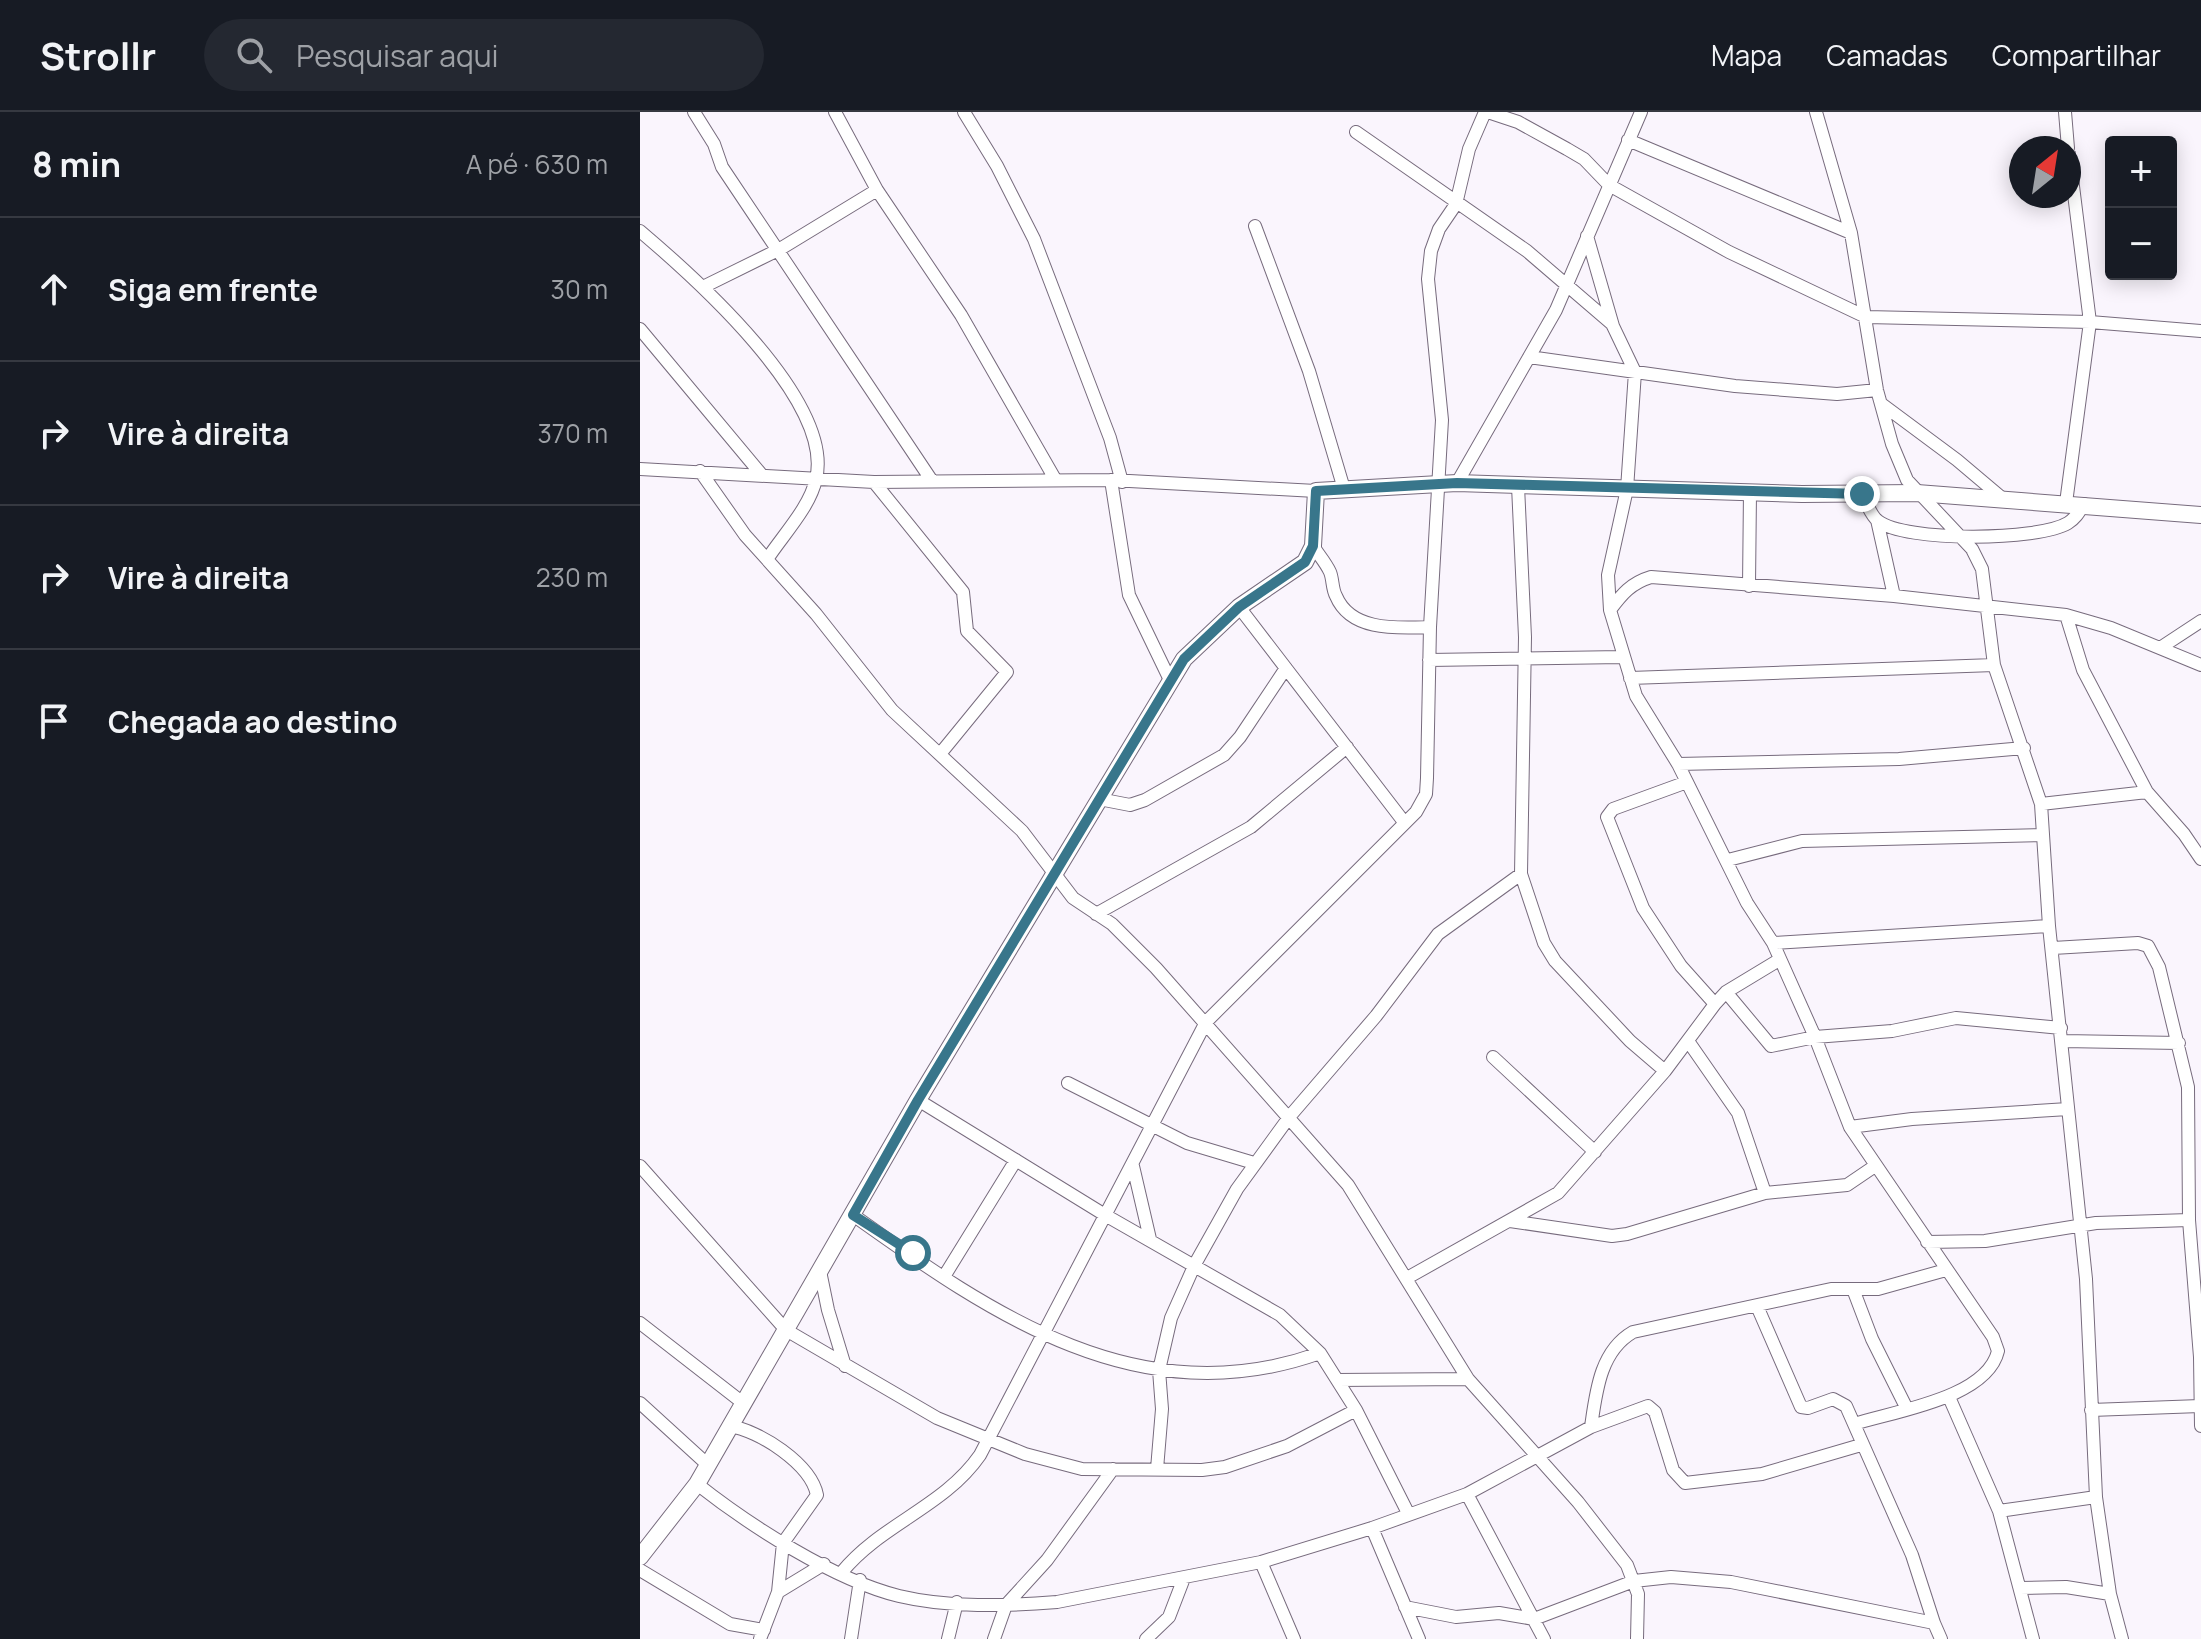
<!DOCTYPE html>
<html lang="pt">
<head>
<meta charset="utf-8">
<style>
	:root { --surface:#171b24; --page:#242831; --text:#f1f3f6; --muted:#9ea1a6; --line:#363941 }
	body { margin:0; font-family:Manrope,sans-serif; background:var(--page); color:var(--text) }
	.controls { position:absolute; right:24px; top:24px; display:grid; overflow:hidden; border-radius:8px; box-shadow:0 4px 20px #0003 }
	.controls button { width:72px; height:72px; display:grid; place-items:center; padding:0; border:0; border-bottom:2px solid var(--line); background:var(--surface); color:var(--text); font:40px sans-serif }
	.compass { position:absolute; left:1369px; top:24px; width:72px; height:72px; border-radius:50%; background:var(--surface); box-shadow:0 4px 20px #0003; rotate:30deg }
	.stop { position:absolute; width:24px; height:24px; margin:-18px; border:6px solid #38768b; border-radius:50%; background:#fff }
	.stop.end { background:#38768b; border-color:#fff; box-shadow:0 2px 8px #0008 }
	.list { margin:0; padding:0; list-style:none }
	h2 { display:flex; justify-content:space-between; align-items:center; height:104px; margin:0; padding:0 32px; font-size:34px }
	h2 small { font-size:26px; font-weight:400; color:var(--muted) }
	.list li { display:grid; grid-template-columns:52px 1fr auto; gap:24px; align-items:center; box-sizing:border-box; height:144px; padding:0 32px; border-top:2px solid var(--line) }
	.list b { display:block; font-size:30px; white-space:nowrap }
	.list em { font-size:26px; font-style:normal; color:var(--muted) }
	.icon { flex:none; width:44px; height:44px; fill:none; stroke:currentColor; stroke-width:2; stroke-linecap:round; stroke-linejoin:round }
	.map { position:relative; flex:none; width:1561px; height:1527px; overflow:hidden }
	header { display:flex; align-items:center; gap:48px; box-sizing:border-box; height:112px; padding:0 40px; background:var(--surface); border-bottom:2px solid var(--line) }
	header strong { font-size:38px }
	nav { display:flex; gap:44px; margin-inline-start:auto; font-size:28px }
	.search { width:560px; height:72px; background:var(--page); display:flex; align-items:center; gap:20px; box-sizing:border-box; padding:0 28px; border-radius:44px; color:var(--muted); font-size:30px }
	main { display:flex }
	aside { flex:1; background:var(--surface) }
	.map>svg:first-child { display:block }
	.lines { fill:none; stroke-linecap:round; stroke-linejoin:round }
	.minor-casing { stroke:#776b7d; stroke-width:14 }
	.tertiary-casing { stroke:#776b7d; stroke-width:18 }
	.minor { stroke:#fff; stroke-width:12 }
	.tertiary { stroke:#fff; stroke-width:16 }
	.route { stroke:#38768b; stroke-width:10 }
</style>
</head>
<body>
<header>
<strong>Strollr</strong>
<div class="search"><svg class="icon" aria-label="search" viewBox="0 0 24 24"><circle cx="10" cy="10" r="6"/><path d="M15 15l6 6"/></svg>Pesquisar aqui</div>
<nav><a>Mapa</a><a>Camadas</a><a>Compartilhar</a></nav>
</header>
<main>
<aside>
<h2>8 min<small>A pé · 630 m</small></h2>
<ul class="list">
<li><svg class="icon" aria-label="ahead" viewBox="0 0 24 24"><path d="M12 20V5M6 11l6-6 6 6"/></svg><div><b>Siga em frente</b></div><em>30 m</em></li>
<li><svg class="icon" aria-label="right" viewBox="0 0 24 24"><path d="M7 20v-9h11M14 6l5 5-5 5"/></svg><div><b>Vire à direita</b></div><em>370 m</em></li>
<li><svg class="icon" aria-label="right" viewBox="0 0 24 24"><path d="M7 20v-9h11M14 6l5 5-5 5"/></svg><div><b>Vire à direita</b></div><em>230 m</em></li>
<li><svg class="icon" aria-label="arrive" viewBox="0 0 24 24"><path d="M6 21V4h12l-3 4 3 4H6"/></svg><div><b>Chegada ao destino</b></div></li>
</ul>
</aside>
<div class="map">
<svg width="1561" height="1527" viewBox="0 0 1561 1527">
	<rect width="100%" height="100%" fill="#faf5fd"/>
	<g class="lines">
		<defs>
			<path id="minor" d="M54 0 74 32 82 55 292 369
				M195 0 237 78 321 203 415 367
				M324 0 357 54 394 127 470 326 482 370
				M848 0 878 10 927 37 944 47 969 73 1089 140 1226 205 1450 210 1561 219
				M1176 0 1211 121 1237 278 1252 332 1267 368 1332 437 1342 457 1354 553 1401 692 1409 814 1446 1167 1456 1385 1470 1482 1482 1527
				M1425 0 1428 36
				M716 20 887 139 972 212
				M988 28 1211 121
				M615 114 669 259 704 377
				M0 119C53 164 195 289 176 367 170 395 143 423 128 446
				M947 124 973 214 995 260 987 377 968 463 970 498 996 584 1038 652 1107 791 1133 831 1175 925 1210 1015 1353 1225 1358 1239C1347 1286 1255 1299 1214 1312
				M65 174 140 137 237 78
				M0 217 121 362
				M889 245 1095 274 1197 282 1237 278
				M1243 293 1317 348 1362 386
				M0 357 234 370 471 368 676 379
				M60 359 105 423 176 502 252 598 382 719 433 786 472 812 516 856 708 1073 828 1267 938 1390 987 1453 998 1482 997 1527
				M471 368 489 483 530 568
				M234 370 323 480 327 519 367 560 300 642
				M817 371 916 198 1001 0
				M878 374 885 525 881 762 904 831 915 849 990 929 1025 959
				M1222 382C1226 390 1231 404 1238 409 1265 430 1398 429 1428 411 1436 406 1439 400 1444 392
				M1426 391 1450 210 1429 42
				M1237 408 1254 484
				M673 434C678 442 686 451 690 460 693 467 692 477 696 484 711 520 758 516 790 515
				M1109 474 1110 380
				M599 495 764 710
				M970 498C982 482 991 471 1011 465L1254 484 1426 503 1471 516 1561 553
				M1426 503 1443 558 1507 680 1544 722 1561 747
				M1520 536 1561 509
				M789 548 982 545
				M990 566 1354 553
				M1038 652 1259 647 1384 636
				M1047 670 973 697 967 705 1003 796 1041 854 1075 892
				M459 687 490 693 505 688 584 643 600 625 646 556
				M1401 692 1507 680
				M1088 748 1162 729 1402 723
				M456 802 611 715 707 635
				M1133 831 1409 814
				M1413 836 1498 831 1508 834 1519 855 1548 975 1549 1108 1560 1245 1561 1314
				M1086 880 1131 934 1175 925 1252 919 1316 906 1421 916
				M1048 929 1098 1001 1125 1081
				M1423 929 1539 931
				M853 945 955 1040
				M428 971 547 1031 614 1051
				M278 988 465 1103 640 1203 680 1241 716 1298 768 1401
				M1210 1015 1272 1007 1428 997
				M0 1054 146 1218 297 1306 385 1342 442 1357 562 1358 585 1355 647 1334 716 1298
				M493 1054 510 1127
				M213 1103C353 1203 500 1305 680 1241
				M870 1109 972 1124 987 1122 1125 1081 1207 1073 1235 1054
				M1287 1130 1345 1129 1456 1111 1549 1108
				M180 1159 188 1198 205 1254
				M305 1163 376 1048
				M767 1166 918 1081 1025 959 1075 892 1086 880 1139 848
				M1213 1177 1232 1227 1266 1295
				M1117 1194 1161 1295 1168 1296 1193 1287 1206 1294 1272 1443 1294 1511
				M0 1211 103 1291
				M697 1268 828 1267
				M1309 1285 1359 1399 1393 1527
				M0 1291 68 1353
				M1451 1298 1560 1294
				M89 1314C119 1318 171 1352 177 1383L143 1431 138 1480 120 1527
				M951 1315C956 1280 960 1239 993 1220L1191 1177H1238L1306 1158
				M517 1357 522 1297 519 1258 531 1206 555 1152 597 1077 650 1004 736 904 798 822 881 762
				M57 1372C109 1413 194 1468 259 1484 309 1496 366 1494 417 1490L621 1450 732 1416 827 1382 951 1315 1008 1294 1015 1300 1033 1358 1045 1371 1122 1362 1221 1333
				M827 1382 904 1527
				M1359 1399 1456 1385
				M732 1416 779 1527
				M621 1450 654 1527
				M0 1458 90 1512 124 1518
				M202 1460C241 1412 304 1395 340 1343L566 910 776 700 786 682 787 666 790 515 802 308 788 167 791 139 799 117 816 92 829 37 845 0
				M1380 1476 1426 1475 1470 1482
				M138 1480 184 1452
				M765 1495 816 1505 859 1501 894 1507 994 1469 1031 1465 1091 1470 1294 1511 1301 1527
				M211 1527 220 1468
				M308 1527 317 1490
				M354 1527 366 1493 407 1448 473 1357
				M506 1527 529 1505 544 1466"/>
			<path id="tertiary" d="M0 1445 57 1372 278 988 544 547 599 495 665 450 673 434 676 379 817 371 1162 382 1277 381 1561 403"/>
		</defs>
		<use href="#minor" class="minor-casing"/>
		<use href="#tertiary" class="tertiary-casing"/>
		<use href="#minor" class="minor"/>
		<use href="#tertiary" class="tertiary"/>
	</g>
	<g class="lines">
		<path class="route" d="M273 1141 213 1103 278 988 544 547 599 495 665 450 673 434 676 379 817 371 1222 382"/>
	</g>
</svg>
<div class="controls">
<button>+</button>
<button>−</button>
</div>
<svg class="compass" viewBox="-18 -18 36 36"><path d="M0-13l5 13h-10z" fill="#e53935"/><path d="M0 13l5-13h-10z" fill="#9ea1a6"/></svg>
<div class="stop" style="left:273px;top:1141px"></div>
<div class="stop end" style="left:1222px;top:382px"></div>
</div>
</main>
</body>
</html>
